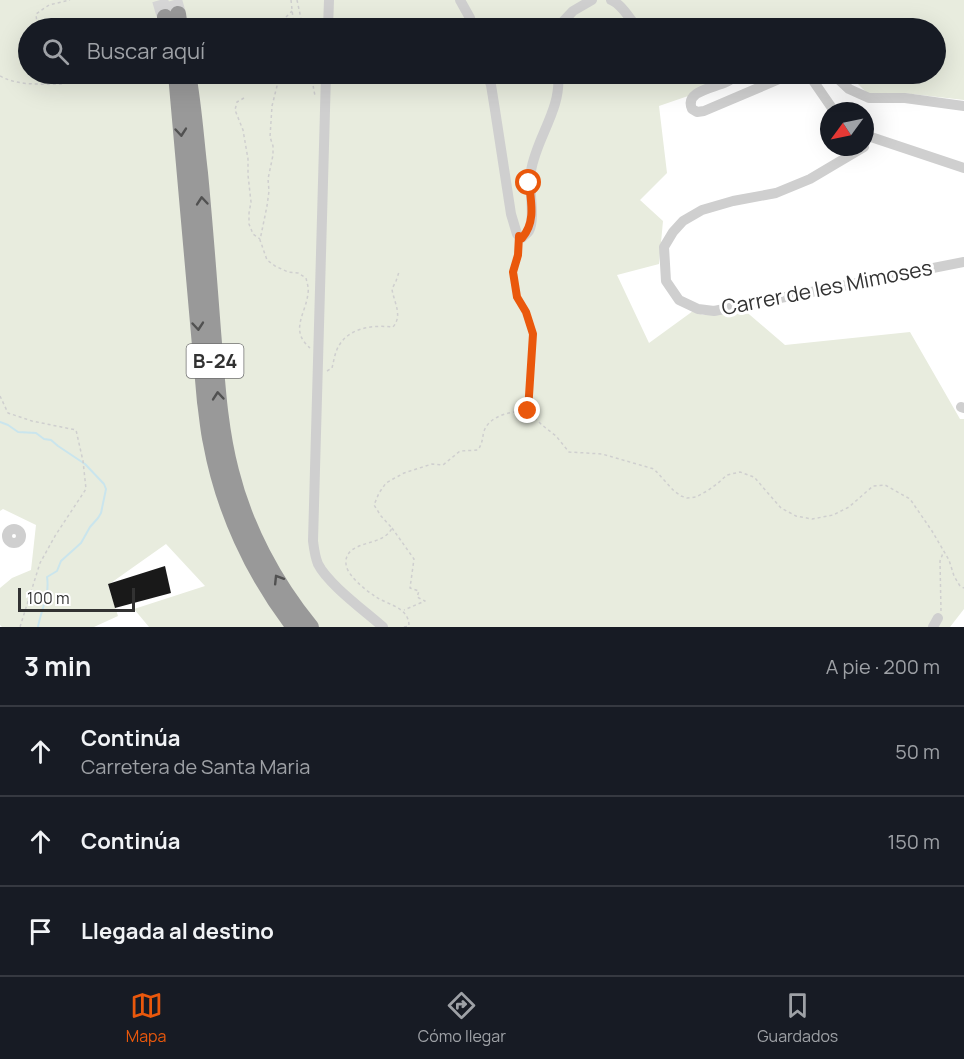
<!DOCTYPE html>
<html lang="es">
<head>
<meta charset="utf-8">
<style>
	:root { --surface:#171b24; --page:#20242c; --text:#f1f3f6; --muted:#9ea1a6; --line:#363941; --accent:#ea580c }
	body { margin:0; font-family:Manrope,sans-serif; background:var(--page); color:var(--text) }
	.compass { position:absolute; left:820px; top:102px; width:54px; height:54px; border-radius:50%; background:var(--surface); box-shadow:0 6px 24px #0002; rotate:237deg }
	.scale { position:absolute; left:18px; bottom:15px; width:117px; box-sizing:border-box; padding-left:6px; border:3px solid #323232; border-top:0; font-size:16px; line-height:21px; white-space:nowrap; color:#323232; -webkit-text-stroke:4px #fff; paint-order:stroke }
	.stop { position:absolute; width:18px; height:18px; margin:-14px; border:4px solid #ea580c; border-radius:50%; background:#fff }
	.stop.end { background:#ea580c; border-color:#fff; box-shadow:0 2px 6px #0008 }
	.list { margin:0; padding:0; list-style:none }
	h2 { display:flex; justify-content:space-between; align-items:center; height:78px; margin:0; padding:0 24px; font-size:26px }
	h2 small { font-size:20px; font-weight:400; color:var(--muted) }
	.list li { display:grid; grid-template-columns:39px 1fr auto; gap:18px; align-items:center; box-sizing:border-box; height:90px; padding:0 24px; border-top:2px solid var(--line) }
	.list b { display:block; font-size:22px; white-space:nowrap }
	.list p { margin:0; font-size:20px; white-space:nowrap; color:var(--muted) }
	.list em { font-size:20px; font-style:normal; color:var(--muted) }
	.icon { flex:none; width:33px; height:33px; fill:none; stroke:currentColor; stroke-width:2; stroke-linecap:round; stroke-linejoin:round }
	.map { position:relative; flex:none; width:964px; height:627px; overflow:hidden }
	.search { position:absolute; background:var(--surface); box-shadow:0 6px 24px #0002; left:18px; right:18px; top:18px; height:66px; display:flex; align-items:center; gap:15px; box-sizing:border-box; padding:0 21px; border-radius:33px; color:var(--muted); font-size:22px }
	.sheet { height:348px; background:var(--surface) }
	nav { display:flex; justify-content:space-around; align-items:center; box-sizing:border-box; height:84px; border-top:2px solid var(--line); background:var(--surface); font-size:16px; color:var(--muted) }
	nav a { display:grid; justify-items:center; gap:3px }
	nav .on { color:var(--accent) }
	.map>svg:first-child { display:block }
	.green { fill:#e8ecde }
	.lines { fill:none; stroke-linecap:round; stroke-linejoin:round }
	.stream { stroke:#cae5ed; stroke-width:2 }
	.building { fill:#191919 }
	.highway-tunnel { stroke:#d6d6d6; stroke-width:16; stroke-dasharray:16 8; stroke-linecap:butt }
	.path { stroke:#cfcfcf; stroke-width:1.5; stroke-dasharray:3 3; stroke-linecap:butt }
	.minor { stroke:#cfcfcf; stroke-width:10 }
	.highway { stroke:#999; stroke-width:16 }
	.oneway { stroke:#515151 }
	.route { stroke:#ea580c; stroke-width:8 }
	.labels { text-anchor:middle; stroke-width:6; stroke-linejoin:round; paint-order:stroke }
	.shield { fill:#fff; stroke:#707070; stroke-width:1.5 }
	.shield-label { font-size:20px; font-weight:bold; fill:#323232 }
	.street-label { font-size:21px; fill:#323232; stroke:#fff }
</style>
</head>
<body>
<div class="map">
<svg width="964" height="627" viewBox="0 0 964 627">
	<rect width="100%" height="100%" fill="#fff"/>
	<path class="green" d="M0 0H964V100L903 93H867L848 74H936V28H28V74H741L691 95 659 106 667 173 640 200 663 221 659 264 617 275 649 343 693 311 703 315 743 309 785 345 910 332 960 419H964V609L950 627H149L134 609 205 586 166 544 108 585 118 616 94 627H2L0 625V588L12 578 31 570 36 525 3 509 0 511Z"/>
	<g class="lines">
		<path class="stream" d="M0 422 8 425 18 432 36 433 44 439 51 440 58 446 85 464 104 484 106 489 101 513 98 518 90 527 81 543 61 561 57 571 47 577C50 594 41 610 38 627"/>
	</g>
	<path class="building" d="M165 566 171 593 115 608 108 584Z"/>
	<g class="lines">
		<path class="highway-tunnel" d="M160 0 165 17
			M174 0 178 14"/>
		<path class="path" d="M291 0 294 28
			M297 0 303 28
			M43 28 37 24 36 14 49 5 70 0
			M282 28 284 19 292 11
			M280 74 272 106 270 137 273 146V155L268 179 269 191 267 206 260 240 267 260 275 266 288 272 298 273 306 278C307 283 309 288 308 293 306 314 289 330 310 348
			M311 74 315 96
			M0 76C18 86 41 84 62 84L73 74
			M244 98 237 102 235 110 243 130 248 159V175L251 202 249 213V224L253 234 260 239
			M518 245V255L514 272 517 297 526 312 533 334 528 411 542 425 556 436 569 452 602 454 654 469 674 491 681 496 687 498 696 497 707 491 717 484 727 475 740 472 754 477 781 508 796 516 812 519 833 515 849 507 873 486 885 485 910 499 932 531 949 560 954 576 960 586 964 588
			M327 371 332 368C334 360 335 351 340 344 351 327 374 325 393 327 403 315 394 303 392 289L396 281 399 272
			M0 396 8 413 32 421 76 430 83 461 86 489 55 536 40 563 20 627
			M392 528 414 559 410 588 419 591 417 597 425 601 404 610
			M941 611 940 561 943 553
			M404 627 409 626C409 607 388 605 376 597 367 591 357 583 351 575 345 568 343 557 352 550 364 541 385 543 392 528L381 516 374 505 379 493 386 483 393 479 404 473 432 464 443 465 460 451 478 450C483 442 482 439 484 431 490 415 512 411 527 411"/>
		<path class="minor" d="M460 0 470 18 473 28
			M611 0C623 5 629 19 638 28
			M328 28 329 0
			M557 28 573 11 592 0
			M326 74 313 541C314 549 315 557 318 564 328 584 365 611 383 627
			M487 74 491 85 495 110 511 214 517 234 522 238C524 235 527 234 529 231 536 218 528 188 531 171 536 138 562 109 558 74
			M739 74C735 76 731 80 726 82 714 88 684 91 692 109L697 112 704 111 791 74
			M810 74 814 82 834 111
			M833 74 849 89 869 98H905L964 106
			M865 135 964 168
			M864 147 810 179 776 193 733 201 702 210 683 221 673 232 664 247 666 281 679 300 698 309 714 311 964 262
			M961 407 964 408
			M7 536a7 7 0 1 1 14 0a7 7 0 1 1-14 0Z
			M933 627 938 618"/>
		<path class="highway" d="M178 14 180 28
			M165 17 167 28
			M176 74 205 402C207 415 208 430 211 443 223 509 253 574 294 627
			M188 74C194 106 196 140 200 173 205 226 209 278 213 331 217 378 219 425 231 471 245 527 274 582 311 627"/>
	</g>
	<defs><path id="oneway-chevron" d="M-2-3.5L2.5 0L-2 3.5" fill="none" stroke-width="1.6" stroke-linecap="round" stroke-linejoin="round" transform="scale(1.5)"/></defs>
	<g class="oneway">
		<use href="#oneway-chevron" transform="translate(181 132) rotate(85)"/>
		<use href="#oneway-chevron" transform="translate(202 201) rotate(-95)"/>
		<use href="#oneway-chevron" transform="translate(198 326) rotate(85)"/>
		<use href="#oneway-chevron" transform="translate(218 396) rotate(-95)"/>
		<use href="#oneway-chevron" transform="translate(278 579) rotate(-122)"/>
	</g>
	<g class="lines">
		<path class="route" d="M528 411 533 334 526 312 517 297 513 272 518 255 519 236 522 238C536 222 531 202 529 183"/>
	</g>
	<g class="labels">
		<rect class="shield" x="186.5" y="344" width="57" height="34" rx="4.5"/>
		<g class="shield-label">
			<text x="215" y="368">B-24</text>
		</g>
		<g class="street-label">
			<text transform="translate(827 288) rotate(-11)" y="7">Carrer de les Mimoses</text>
		</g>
	</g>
</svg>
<svg class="compass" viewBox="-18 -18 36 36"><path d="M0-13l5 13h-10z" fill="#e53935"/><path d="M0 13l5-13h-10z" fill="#9ea1a6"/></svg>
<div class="scale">100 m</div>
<div class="stop" style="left:529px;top:183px"></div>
<div class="stop end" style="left:528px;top:411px"></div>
<div class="search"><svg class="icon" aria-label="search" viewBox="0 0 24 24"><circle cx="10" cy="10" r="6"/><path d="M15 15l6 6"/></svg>Buscar aquí</div>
</div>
<section class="sheet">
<h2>3 min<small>A pie · 200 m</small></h2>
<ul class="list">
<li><svg class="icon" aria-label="ahead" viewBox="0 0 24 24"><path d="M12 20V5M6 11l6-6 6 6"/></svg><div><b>Continúa</b><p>Carretera de Santa Maria</p></div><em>50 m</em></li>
<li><svg class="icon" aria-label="ahead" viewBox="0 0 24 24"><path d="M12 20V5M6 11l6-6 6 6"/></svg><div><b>Continúa</b></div><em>150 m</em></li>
<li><svg class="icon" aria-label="arrive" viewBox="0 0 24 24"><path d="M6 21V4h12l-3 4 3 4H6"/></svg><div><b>Llegada al destino</b></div></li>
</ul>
</section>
<nav>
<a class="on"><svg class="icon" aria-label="map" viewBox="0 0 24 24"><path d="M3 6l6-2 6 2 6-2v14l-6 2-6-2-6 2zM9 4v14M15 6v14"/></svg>Mapa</a>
<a><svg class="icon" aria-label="directions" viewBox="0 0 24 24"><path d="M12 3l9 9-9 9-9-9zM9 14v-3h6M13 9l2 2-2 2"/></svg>Cómo llegar</a>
<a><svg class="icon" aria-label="saved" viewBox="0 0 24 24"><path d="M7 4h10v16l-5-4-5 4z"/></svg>Guardados</a>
</nav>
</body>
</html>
